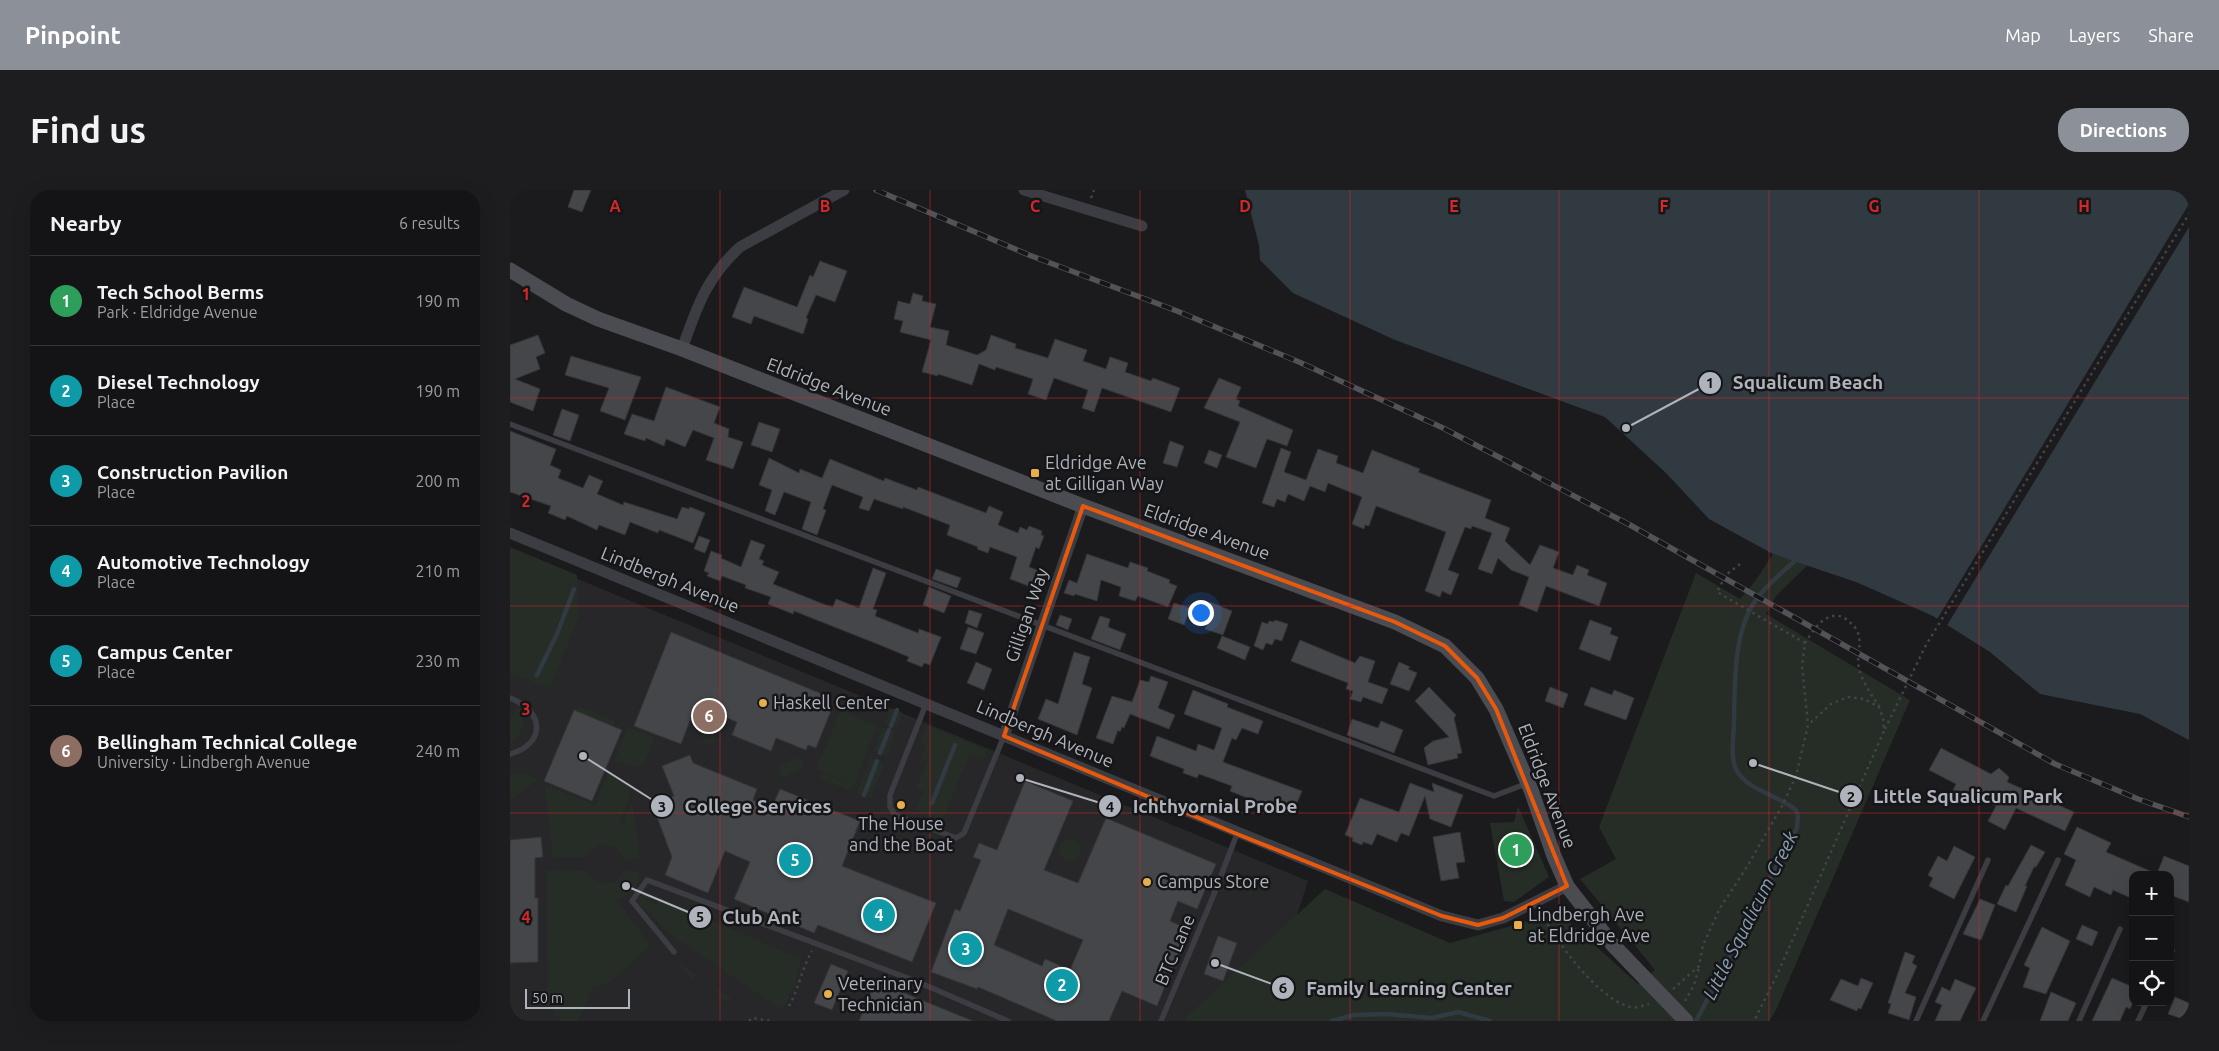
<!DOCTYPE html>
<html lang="en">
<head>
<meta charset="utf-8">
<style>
	:root { --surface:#141416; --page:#1d1d1f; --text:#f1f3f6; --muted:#9d9ea1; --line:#333335; --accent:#8c9099 }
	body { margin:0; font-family:Ubuntu,sans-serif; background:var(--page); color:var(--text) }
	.controls { position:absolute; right:15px; bottom:15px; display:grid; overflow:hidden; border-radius:10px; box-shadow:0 5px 20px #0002 }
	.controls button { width:45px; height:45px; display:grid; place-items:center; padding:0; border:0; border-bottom:1px solid var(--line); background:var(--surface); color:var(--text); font:25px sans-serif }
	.scale { position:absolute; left:15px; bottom:12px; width:105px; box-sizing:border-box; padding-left:5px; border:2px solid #aeb3bc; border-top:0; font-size:14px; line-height:18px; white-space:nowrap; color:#aeb3bc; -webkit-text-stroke:4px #161618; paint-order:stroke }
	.you { position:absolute; left:690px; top:422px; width:18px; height:18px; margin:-12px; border:4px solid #fff; border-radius:50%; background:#1a73e8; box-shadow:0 0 0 8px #1a73e833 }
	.badge { display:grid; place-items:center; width:32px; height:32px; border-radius:50%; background:var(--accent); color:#fff; font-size:16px; font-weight:700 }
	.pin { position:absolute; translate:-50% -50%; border:2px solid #fff; box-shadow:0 1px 5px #0006 }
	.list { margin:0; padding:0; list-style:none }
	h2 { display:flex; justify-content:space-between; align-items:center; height:65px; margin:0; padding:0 20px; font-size:21px }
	h2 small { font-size:16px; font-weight:400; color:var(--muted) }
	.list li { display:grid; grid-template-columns:32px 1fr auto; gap:15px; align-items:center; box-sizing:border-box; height:90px; padding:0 20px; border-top:1px solid var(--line) }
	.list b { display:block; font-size:19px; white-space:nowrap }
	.list p { margin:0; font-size:16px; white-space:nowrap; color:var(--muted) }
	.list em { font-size:16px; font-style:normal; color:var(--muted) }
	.icon { flex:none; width:28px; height:28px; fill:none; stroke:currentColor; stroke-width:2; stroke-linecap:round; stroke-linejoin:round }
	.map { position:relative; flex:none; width:1679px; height:831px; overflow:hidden; border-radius:20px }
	header { display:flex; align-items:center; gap:30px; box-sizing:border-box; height:70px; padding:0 25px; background:var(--accent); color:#fff }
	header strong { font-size:24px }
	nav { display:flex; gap:28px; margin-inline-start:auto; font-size:18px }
	.intro { display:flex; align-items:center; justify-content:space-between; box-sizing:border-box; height:120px; padding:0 30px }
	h1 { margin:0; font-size:35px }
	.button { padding:12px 22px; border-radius:20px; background:var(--accent); color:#fff; font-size:18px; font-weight:700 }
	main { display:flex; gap:30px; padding:0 30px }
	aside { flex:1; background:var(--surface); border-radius:20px; box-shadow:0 5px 20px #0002 }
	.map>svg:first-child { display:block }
	.built { fill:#27272a }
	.green { fill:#252d26 }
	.water { fill:#313a41 }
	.pier { fill:#1b1b1d }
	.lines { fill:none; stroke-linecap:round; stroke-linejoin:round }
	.stream { stroke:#313a41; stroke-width:4.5 }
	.building { fill:#45464a; stroke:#353539; fill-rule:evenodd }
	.path { stroke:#424449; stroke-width:2.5; stroke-dasharray:2.5 4; stroke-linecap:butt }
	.lane { stroke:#3c3d42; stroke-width:5.5 }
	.street { stroke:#3c3d42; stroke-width:11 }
	.secondary { stroke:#4a4c52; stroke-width:15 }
	.rail-casing { stroke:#515359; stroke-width:5.5 }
	.rail { stroke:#161618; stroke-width:4; stroke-dasharray:11; stroke-linecap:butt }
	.secondary-bridge { stroke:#4a4c52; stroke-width:15 }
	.marked { fill:none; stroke:#e8590c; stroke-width:4; stroke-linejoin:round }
	.grid { fill:none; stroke:#d62828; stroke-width:1; stroke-opacity:0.55 }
	.poi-dot { fill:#e7af49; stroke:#161618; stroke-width:2 }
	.labels { text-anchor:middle; stroke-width:5; stroke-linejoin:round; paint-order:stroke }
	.street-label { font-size:18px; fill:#aeb3bc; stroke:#161618 }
	.poi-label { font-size:18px; fill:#aeb3bc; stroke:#161618; text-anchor:start }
	.water-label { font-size:19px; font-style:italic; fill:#88a0b4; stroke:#161618 }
	.grid-label { font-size:16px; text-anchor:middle; font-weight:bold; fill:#d62828; stroke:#161618; stroke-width:5; stroke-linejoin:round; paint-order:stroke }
	.leader { fill:none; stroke:#aeb3bc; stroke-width:2 }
	.callout-dot { fill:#aeb3bc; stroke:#161618; stroke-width:2 }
	.mark-label { font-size:15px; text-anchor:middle; font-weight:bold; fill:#111 }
	.callout-label { font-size:19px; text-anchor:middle; font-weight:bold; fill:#aeb3bc; stroke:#161618; stroke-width:5; stroke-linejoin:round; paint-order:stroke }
</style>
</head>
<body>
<header>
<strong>Pinpoint</strong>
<nav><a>Map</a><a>Layers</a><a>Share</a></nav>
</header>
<div class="intro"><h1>Find us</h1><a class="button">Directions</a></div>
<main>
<aside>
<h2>Nearby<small>6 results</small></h2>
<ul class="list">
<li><span class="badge" style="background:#2e9e5b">1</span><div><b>Tech School Berms</b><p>Park · Eldridge Avenue</p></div><em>190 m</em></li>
<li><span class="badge" style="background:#0f9aa8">2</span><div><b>Diesel Technology</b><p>Place</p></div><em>190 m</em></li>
<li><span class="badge" style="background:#0f9aa8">3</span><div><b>Construction Pavilion</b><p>Place</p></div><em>200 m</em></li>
<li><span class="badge" style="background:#0f9aa8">4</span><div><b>Automotive Technology</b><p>Place</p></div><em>210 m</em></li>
<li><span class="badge" style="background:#0f9aa8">5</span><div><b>Campus Center</b><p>Place</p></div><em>230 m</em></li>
<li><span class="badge" style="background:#8d6e63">6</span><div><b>Bellingham Technical College</b><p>University · Lindbergh Avenue</p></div><em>240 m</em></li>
</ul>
</aside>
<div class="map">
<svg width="1679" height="831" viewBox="0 0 1679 831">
	<rect width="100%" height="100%" fill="#1b1b1d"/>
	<path class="built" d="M0 361 798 691 753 831H0Z"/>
	<path class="green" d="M0 357 67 385 69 426 40 499 0 483Z
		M1263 364 1298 375 1266 406 1256 424 1400 510 1266 820 1259 831H675L677 826 815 699 940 753 1058 720 1061 734 1128 794 1145 780 1070 689 1106 669 1089 637 1186 383 1230 409 1246 390Z
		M68 516 105 531 103 536 65 521Z
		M7 517C21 527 11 545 0 554V527H2Z
		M381 518 393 523 387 538 375 533Z
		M331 520 367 537 344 595 306 579Z
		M197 529 206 549 204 552 196 556 187 533Z
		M417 535 477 560 474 569 460 564 432 630 406 619 413 601 406 598 418 571 411 568 416 556 410 553Z
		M118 537 145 548 135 572 125 577 104 571Z
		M372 537 385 542 377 566 364 561Z
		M291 567 295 578 272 588 268 580 272 574Z
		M361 568 374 574 361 608 347 603Z
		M14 583 29 589 0 610V584Z
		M98 583C131 596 120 607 109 633L113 635 122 611 130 668 114 670 106 657 93 654 80 660 76 667H43L35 595 85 615Z
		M313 583 343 595 341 601 310 588Z
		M1008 616 1039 687 1004 712 994 711 980 633 1004 632Z
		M549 660a11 11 0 1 1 22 0a11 11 0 1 1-22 0Z
		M36 680 75 681C87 694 104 701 114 680L130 682C130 697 119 705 106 710L140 754 139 757C125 769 101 798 83 797L68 831H50V826H44V814H38Z
		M133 704H139L137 710 147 714 150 708 291 769 283 802 281 801 278 806 280 807 272 820 161 745 129 714V708Z
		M166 771 187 785 181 789Z
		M200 794 221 808 216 813Z"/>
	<path class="water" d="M735 0H1679V550L1630 524 1530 504 1480 462 1423 426 1346 392 1263 364 1199 329 1156 283 1095 227 885 150 783 103 750 70 749 55Z"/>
	<path class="pier" d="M1679 14V37L1436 437 1426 431Z"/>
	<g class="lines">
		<path class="stream" d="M27 485 47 444 64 399
			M381 536 387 520
			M370 563 379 540
			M354 605 367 571
			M422 613 445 555
			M822 831 844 825 877 824 922 828 948 822 980 831
			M1186 831 1287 638 1288 626 1286 620C1269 605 1237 601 1226 579 1220 566 1224 545 1224 530 1225 492 1223 439 1248 407 1259 393 1272 382 1286 370"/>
	</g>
	<path class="building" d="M64 0H81L72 22 58 17Z
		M310 71 337 81 325 112 306 105 296 128 298 129 293 144 244 126 241 134 222 127 234 97 287 117 300 85 303 87Z
		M403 103 413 106 412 111 426 114 420 137 439 141 436 155 467 165 476 160 481 145 506 154 505 158 538 168 545 149 577 160 573 171 596 179 600 167 618 173 615 182 641 191 643 188 670 198 661 222 592 198 584 222 572 218 578 200 544 188 536 210 518 204 523 189 486 177 485 180 469 174 462 195 428 184V186L412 182 421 150 390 142 393 131 384 129 388 111 400 114Z
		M28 145 35 163 26 167 30 179 5 189 30 199 23 221 0 212V155Z
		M61 166 131 187 115 230 90 221 99 198 55 185Z
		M709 188 731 197 726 209 730 211 728 216 783 240 777 256 757 249 746 278 716 267 730 232 694 218Z
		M156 197 210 217 204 233 219 239 218 247 233 252 223 279 196 270 204 248 183 240 175 257 156 249 154 256 136 248 135 251 114 244 122 224 144 231Z
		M52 219 69 225 60 251 43 245Z
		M249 232 270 239 262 262 241 255Z
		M0 241 46 259 40 275 51 280 48 288 73 298 79 285 93 291 87 304 113 315 114 312 167 329 172 317 179 319 180 317 195 323 183 353 149 340 148 343 120 332 115 345 89 335 87 340 57 326 55 330 38 323 41 316 0 302Z
		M660 251 674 256 667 277 653 273Z
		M771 258 781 262 774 282 796 290 808 259 828 266 826 273 853 283 862 260 910 279 908 282 981 310 975 328 1000 338 995 351 1020 375 1030 355 1049 362 1043 378 1063 385 1067 375 1079 380 1077 385 1097 393 1089 416 1036 396 1027 422 1009 415 1019 387 1001 380 988 368 982 384 968 379 982 343 962 336 961 339 955 337 938 380 949 384 941 405 932 401 930 407 915 401 936 342 866 316 859 336 855 335 854 339 842 334 852 307 818 293 815 302 800 296 794 311 778 304 775 312 767 309 764 317 752 313Z
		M699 260 712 265 707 278 694 273Z
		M259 268 289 283 290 279 312 288 320 269 374 291 375 288 407 300 408 297 476 323 479 316 493 322 488 335 508 343 510 337 517 340 519 336 532 341 531 345 534 346 529 359 526 357 519 377 527 380 521 397 500 389 507 367 480 357 478 363 467 359 468 357 437 345 440 335 393 317V319L364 309 359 321 349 318 353 307 322 295 313 319 316 320 307 345 292 339 301 312 274 302 265 325 255 321 262 300 249 295Z
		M189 346 200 350 195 363 184 359Z
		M241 350 255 355 249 369 254 371 252 375 269 382 263 394 316 415 323 417 326 409 349 418 363 378 376 383 363 419 367 420 365 426 408 443 409 439 431 447 420 475 414 473 412 477 397 471 399 467 370 455 284 421 283 424 258 414 261 407 235 398 236 395 212 386 210 391 197 386 199 383 194 381 201 361 212 365 211 368 231 377Z
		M577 364 618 378 620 372 638 378 637 381 660 390 659 393 667 396 658 417 628 406 625 411 609 406 611 397 591 390 587 411 565 404 564 406 554 403 559 390 567 393Z
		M426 379 451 388 447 398 422 389Z
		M419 397 441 406 434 423 413 415Z
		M700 412 722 421 713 445 695 439 698 433 693 431Z
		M664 413 680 418 674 435 658 429Z
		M459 420 472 424 467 438 455 433Z
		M550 425 562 429 558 440 546 435Z
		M590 426 600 429 598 437 616 444 610 460 581 449Z
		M765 430 778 434 772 451 765 449 762 455 756 453 753 460 744 456 752 432 758 434 759 431 764 432Z
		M1080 430 1102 438 1100 444 1108 447 1100 471 1069 459Z
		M458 437 474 443 466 464 450 459Z
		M161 442 317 506 313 515 322 518 306 558 298 555 296 560 266 548 261 561 222 545 227 532 186 515 171 554 124 536Z
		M712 446 740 457 735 470 707 458Z
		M790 450 845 473 850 466 865 471 858 492 878 499 872 514 853 507 851 512 840 509 843 501 836 499 838 493 781 471Z
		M564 462 580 467 572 494 582 498 567 545 528 529 536 509 548 514Z
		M466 472 482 479 474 500 457 493Z
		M889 472 900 477 898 479 907 483 899 501 880 494Z
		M641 486 658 492 648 518 665 525 659 539 620 524 614 538 612 537 610 542 608 540 603 554 586 548 602 506 622 512 630 490 639 492Z
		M919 497 946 525 944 528 952 563 947 564 948 568 918 575 914 558 923 551 939 547 905 511Z
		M1040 497 1058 504 1053 518 1035 511Z
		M1081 497 1102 505 1104 500 1124 508 1116 530 1074 515Z
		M683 500 718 514 717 517 753 531 748 544 732 538 726 550 722 548 713 572 792 601 784 620 762 611 760 617 720 601 722 596 689 584 687 588 673 583 674 579 640 566 647 546 686 561 688 554 704 560 712 538 674 524Z
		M64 520 112 540 82 611 34 591Z
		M842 529 868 538 871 531 893 540 884 563 837 545Z
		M1431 558 1481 584 1489 578 1499 587 1497 592 1564 622 1555 641 1506 618 1495 640 1478 631 1486 616 1458 602 1455 606 1443 600 1446 594 1419 580Z
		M180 565 183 573 247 599 243 610 262 617 270 599 350 631 332 676 426 713 402 772 308 735 304 743 224 709 240 672 215 661 198 703 155 685 162 667 142 614 164 606 152 576Z
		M515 591 563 611 534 680 568 693 596 628 706 674 687 719 668 711 660 731 678 739 647 816 612 801 599 831H547L468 797 467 799 421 782 445 719 450 721 471 670 463 667 469 653 487 660ZM498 719 573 750 560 780 535 769 532 776 484 755Z
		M900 593 924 602 922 593 953 605 941 637 920 629 915 606 899 646 891 643 887 652 867 644 862 655 853 652 852 655 842 651 843 648 835 645 850 608 889 622Z
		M1567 637 1601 653 1596 662 1647 684 1654 666 1679 676V712L1660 705V685H1623V709L1603 700 1601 705 1584 697 1580 707 1555 695 1566 670 1554 664Z
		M950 642 955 672 946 673 949 688 931 691 923 647Z
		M31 647 33 667 25 668V708H28V772L0 773V650Z
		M1521 655 1535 662 1526 677H1524L1515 696H1517L1506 722 1487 714 1496 695 1498 696Z
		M1444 656 1465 667 1444 709 1419 696 1423 688 1418 685 1428 666 1437 671Z
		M1470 709 1485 715 1471 750 1453 744Z
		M1572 735 1588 742 1582 756 1566 749Z
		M1532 737 1560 751 1536 804 1513 797 1520 778 1514 775Z
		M708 746 727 753 713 791 694 784Z
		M1395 762 1405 766 1402 773 1407 776 1395 803 1406 807 1399 830 1378 823 1381 814 1378 813Z
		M321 774 338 781 322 820 304 813Z
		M1351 788 1363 793 1351 819 1348 818 1347 821 1320 810 1331 789 1348 796Z
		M1602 788 1623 797V812L1620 819 1616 817 1610 831H1582Z
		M1445 789 1466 798 1450 831H1425L1432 815 1425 812 1432 797 1440 801Z
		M365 791 463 831H349Z
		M1541 802 1566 813 1558 831H1530Z
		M1665 807 1679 813V831L1658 824Z"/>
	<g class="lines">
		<path class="path" d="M581 8 584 0
			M1230 374 1216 385 1207 402 1295 453 1292 476 1298 534
			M1295 453C1303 440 1318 417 1336 429 1341 433 1346 437 1348 443 1352 454 1346 467 1349 478 1352 492 1361 504 1369 516
			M1375 539 1416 455 1679 24
			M1031 723C1047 752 1085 805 1117 816 1124 819 1132 816 1139 814
			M1163 799 1189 776 1193 755 1210 718 1235 680 1272 616 1286 586 1298 535 1321 514 1338 507 1354 509 1369 517 1373 528 1374 541 1267 785 1244 831
			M1175 811 1184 795 1189 777
			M279 816C289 798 292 778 302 761
			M239 831 242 828 261 831"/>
		<path class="lane" d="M0 234 984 606 1018 593
			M0 508C35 521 36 554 0 564
			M416 514 380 605V617L385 625 446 648 454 643 494 546
			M164 762 122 711 137 690 408 792 498 831
			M1660 764 1662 761
			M651 831 702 709 727 644
			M1406 831 1478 670
			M1473 831 1548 670
			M1569 831 1610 739
			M1628 831 1637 812"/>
		<path class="street" d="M514 0 632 36
			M172 159C187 117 196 88 230 57L334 0
			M0 343C311 471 621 601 932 726L968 735 993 728 1057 696
			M494 546 573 316"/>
		<path class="secondary" d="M0 80 56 114 88 129 172 159 573 316 885 432 935 456 967 488 986 519 1021 600 1044 666 1057 696 1103 755"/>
		<defs>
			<path id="rail" d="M366 0 519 65 667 121 789 172 933 238 1120 335 1545 574 1628 609 1679 627"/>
		</defs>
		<use href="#rail" class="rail-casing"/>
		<use href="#rail" class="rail"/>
		<path class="secondary-bridge" d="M1103 755 1176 831"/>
	</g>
	<path class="marked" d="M573 316 885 432 935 456 967 488 986 519 1057 696 993 728 968 735 932 726 727 644 494 546Z"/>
	<path class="grid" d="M210 0V831M420 0V831M630 0V831M840 0V831M1049 0V831M1259 0V831M1469 0V831M0 208H1679M0 416H1679M0 623H1679"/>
	<g class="poi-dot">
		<rect x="520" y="278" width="10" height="10" rx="2.5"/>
		<circle cx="253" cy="513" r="5"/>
		<circle cx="391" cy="615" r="5"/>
		<circle cx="637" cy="692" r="5"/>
		<rect x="1003" y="730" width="10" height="10" rx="2.5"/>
		<circle cx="318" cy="804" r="5"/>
	</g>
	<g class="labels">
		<g class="street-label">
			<text transform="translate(319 197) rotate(21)" y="6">Eldridge Avenue</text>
			<text transform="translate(697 342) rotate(20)" y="6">Eldridge Avenue</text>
			<text transform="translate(160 390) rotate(22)" y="6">Lindbergh Avenue</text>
			<text transform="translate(517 425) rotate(-71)" y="6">Gilligan Way</text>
			<text transform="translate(535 544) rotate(23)" y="6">Lindbergh Avenue</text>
			<text transform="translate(1037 596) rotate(69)" y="6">Eldridge Avenue</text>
			<text transform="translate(665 760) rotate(-67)" y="6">BTC Lane</text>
		</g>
		<g class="poi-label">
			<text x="535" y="279">Eldridge Ave<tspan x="535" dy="21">at Gilligan Way</tspan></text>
			<text x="263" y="519">Haskell Center</text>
			<text x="391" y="640" text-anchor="middle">The House<tspan x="391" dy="21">and the Boat</tspan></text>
			<text x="647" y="698">Campus Store</text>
			<text x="1018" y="731">Lindbergh Ave<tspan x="1018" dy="21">at Eldridge Ave</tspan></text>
			<text x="328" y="800">Veterinary<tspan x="328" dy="21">Technician</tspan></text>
		</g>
		<g class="water-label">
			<text transform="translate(1240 725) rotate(-63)" y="7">Little Squalicum Creek</text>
		</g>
	</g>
	<g class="grid-label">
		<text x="105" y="22">A</text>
		<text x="315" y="22">B</text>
		<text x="525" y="22">C</text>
		<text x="735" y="22">D</text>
		<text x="944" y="22">E</text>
		<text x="1154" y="22">F</text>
		<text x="1364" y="22">G</text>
		<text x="1574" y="22">H</text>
		<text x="16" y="110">1</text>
		<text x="16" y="317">2</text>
		<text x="16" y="525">3</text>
		<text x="16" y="733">4</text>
	</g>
	<path class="leader" d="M1116 238L1200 193M1243 573L1341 606M73 566L152 616M510 588L600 616M116 696L190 727M705 773L773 798"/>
	<g class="callout-dot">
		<circle cx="1116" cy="238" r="5"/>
		<circle cx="1243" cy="573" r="5"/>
		<circle cx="73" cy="566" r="5"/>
		<circle cx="510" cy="588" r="5"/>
		<circle cx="116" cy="696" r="5"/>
		<circle cx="705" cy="773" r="5"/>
		<circle cx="1200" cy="193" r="12"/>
		<circle cx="1341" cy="606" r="12"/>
		<circle cx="152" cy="616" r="12"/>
		<circle cx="600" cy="616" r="12"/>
		<circle cx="190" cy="727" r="12"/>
		<circle cx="773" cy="798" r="12"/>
	</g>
	<g class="mark-label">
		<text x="1200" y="198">1</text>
		<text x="1341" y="612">2</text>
		<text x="152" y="622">3</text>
		<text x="600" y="622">4</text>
		<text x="190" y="732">5</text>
		<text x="773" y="803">6</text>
	</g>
	<g class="callout-label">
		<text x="1298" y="199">Squalicum Beach</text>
		<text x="1458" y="613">Little Squalicum Park</text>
		<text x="248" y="623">College Services</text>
		<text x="705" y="623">Ichthyornial Probe</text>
		<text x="251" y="734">Club Ant</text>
		<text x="899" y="805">Family Learning Center</text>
	</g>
</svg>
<div class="controls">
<button>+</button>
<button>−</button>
<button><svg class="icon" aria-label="locate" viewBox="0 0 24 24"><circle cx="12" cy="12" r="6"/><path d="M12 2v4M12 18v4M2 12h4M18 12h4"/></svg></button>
</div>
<div class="scale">50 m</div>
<div class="you"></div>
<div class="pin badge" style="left:1006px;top:660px;background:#2e9e5b">1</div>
<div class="pin badge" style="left:552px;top:795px;background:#0f9aa8">2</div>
<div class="pin badge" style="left:456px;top:759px;background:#0f9aa8">3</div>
<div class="pin badge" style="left:369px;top:725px;background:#0f9aa8">4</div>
<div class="pin badge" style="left:285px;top:670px;background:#0f9aa8">5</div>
<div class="pin badge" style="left:199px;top:526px;background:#8d6e63">6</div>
</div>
</main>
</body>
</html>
